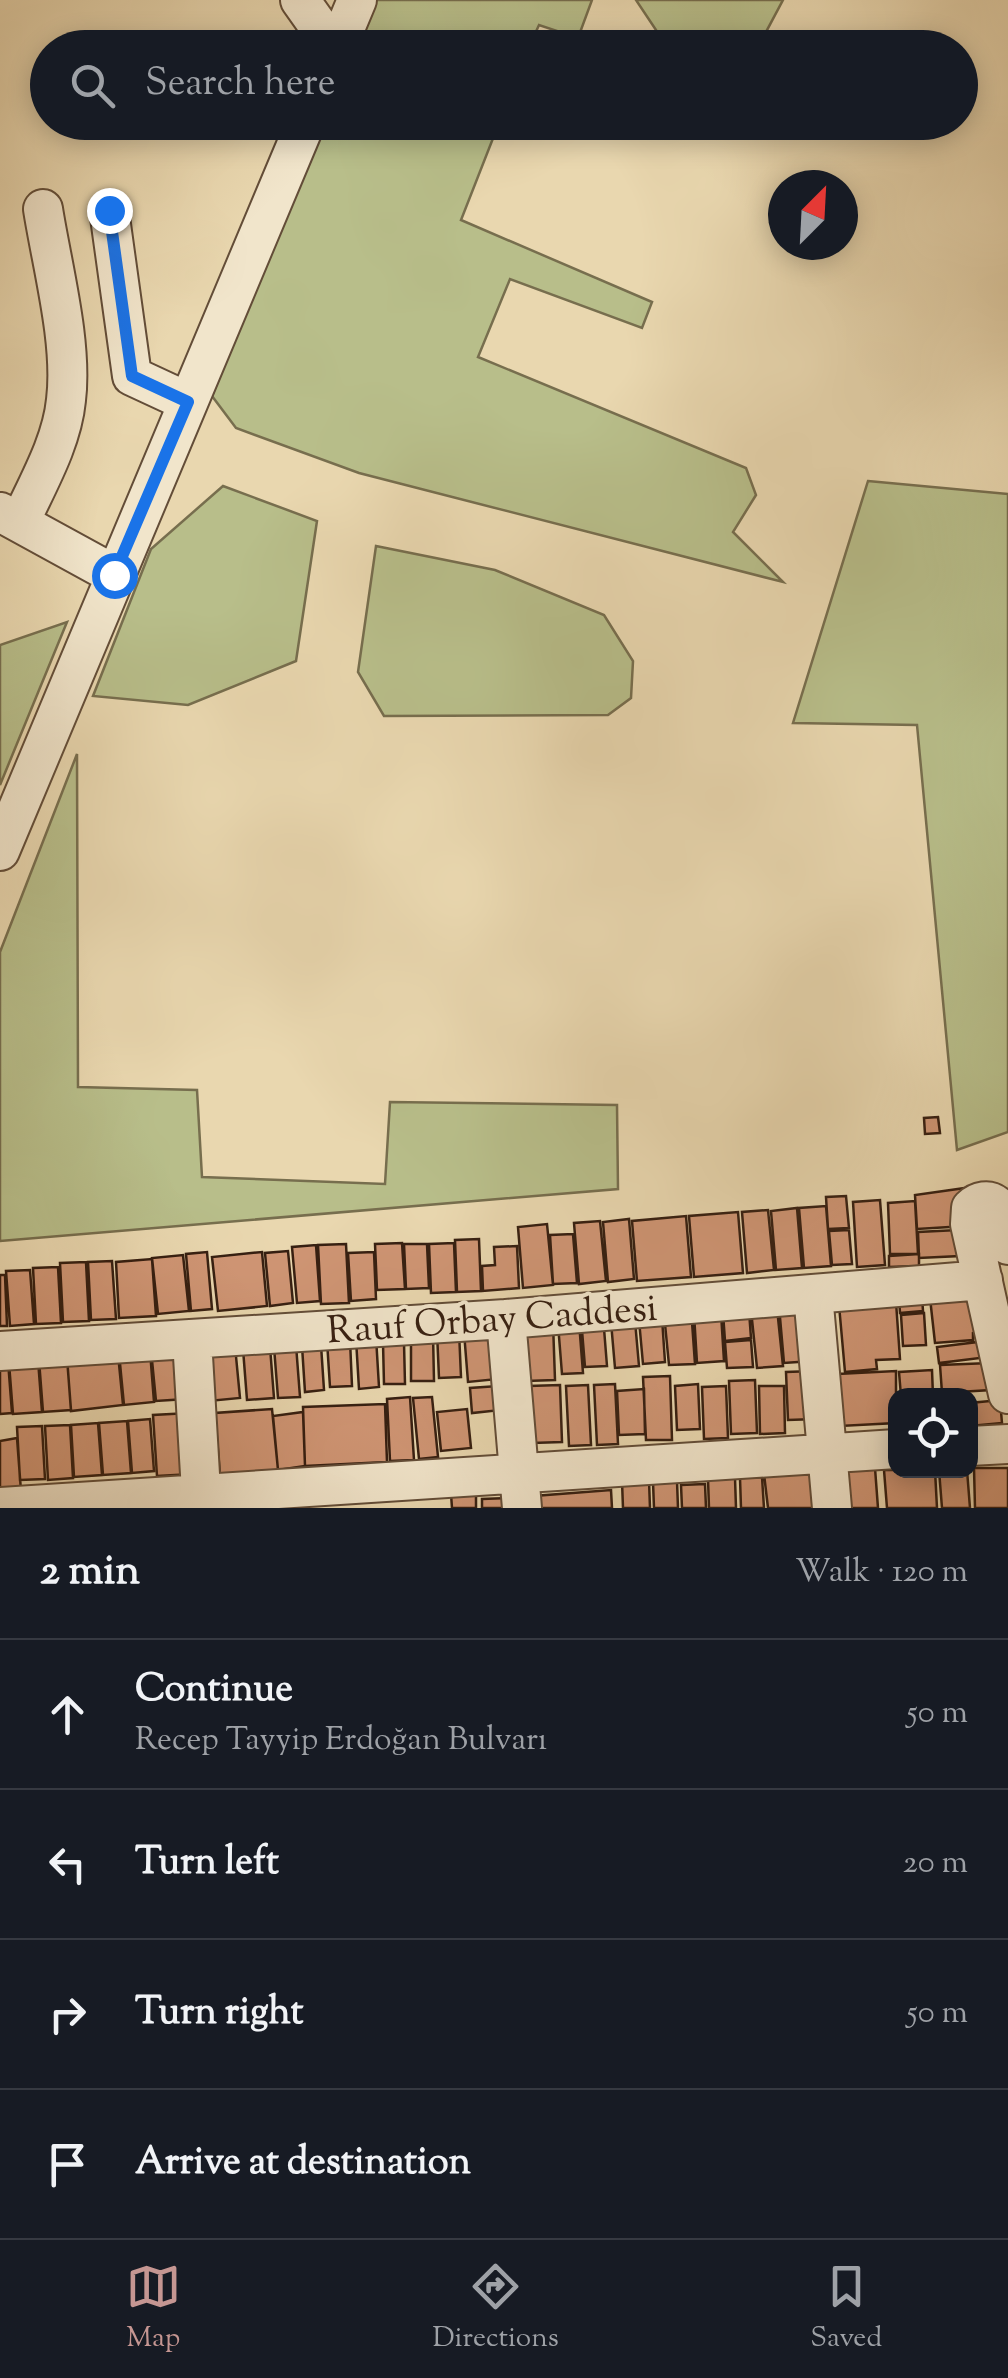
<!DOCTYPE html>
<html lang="en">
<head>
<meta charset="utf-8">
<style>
	:root { --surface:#171b24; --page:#20242c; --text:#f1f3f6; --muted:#9ea1a6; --line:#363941; --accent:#c59692 }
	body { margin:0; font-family:"Sorts Mill Goudy",serif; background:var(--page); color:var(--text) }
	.controls { position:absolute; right:30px; bottom:30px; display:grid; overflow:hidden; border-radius:20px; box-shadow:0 5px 25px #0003 }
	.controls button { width:90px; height:90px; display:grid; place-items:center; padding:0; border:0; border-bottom:2px solid var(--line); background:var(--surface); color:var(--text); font:50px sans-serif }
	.compass { position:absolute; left:768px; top:170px; width:90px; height:90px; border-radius:50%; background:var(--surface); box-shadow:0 5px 25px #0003; rotate:24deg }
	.stop { position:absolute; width:30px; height:30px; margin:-22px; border:8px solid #1a73e8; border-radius:50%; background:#fff }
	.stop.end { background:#1a73e8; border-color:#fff; box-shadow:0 2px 10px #0008 }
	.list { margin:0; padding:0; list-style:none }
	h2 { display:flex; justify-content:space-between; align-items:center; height:130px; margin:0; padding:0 40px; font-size:42px }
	h2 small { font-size:32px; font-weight:400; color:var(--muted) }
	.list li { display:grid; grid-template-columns:65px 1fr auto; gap:30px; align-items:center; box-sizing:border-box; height:150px; padding:0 40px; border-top:2px solid var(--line) }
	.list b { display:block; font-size:38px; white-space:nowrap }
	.list p { margin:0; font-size:32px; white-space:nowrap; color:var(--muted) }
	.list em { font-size:32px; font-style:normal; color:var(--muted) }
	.icon { flex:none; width:55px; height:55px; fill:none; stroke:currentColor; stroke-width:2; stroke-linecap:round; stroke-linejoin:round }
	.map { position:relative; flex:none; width:1008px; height:1508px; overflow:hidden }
	.search { position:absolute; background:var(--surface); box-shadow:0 5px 25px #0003; left:30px; right:30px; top:30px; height:110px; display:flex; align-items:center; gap:25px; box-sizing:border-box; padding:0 35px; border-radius:55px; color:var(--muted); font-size:38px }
	.sheet { height:730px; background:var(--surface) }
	nav { display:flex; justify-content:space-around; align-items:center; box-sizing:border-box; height:140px; border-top:2px solid var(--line); background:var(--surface); font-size:28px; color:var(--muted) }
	nav a { display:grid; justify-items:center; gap:5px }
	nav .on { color:var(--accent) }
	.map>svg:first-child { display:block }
	.green { fill:#b8be8a; stroke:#776e4e; stroke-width:2.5 }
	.building { fill:#cf9574; stroke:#361f11; stroke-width:2.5 }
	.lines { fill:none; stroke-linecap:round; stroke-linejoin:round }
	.minor-casing { stroke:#634d38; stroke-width:42 }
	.minor { stroke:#f1e5cb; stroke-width:38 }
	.route { stroke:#1a73e8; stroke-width:12 }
	.labels { text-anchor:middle; stroke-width:8; stroke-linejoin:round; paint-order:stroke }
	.street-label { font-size:38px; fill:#361f11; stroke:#f1e5cb }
</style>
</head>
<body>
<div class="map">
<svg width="1008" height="1508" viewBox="0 0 1008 1508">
	<rect width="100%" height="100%" fill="#e9d7af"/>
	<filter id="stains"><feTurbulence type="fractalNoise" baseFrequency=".002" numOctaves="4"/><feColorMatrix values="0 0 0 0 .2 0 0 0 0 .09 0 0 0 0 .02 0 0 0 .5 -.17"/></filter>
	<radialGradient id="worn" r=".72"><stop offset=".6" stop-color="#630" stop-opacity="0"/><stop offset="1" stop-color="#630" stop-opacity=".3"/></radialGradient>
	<path class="green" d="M374 0H592L578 38 539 25 529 47 354 48Z
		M636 0H783L758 47H690L658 33Z
		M323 123H499L461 220 652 302 642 328 510 279 478 357 746 468 756 495 733 532 783 582 359 473 236 428 212 396Z
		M868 481 1008 494V1132L957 1150 917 725 793 723Z
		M223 486 317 521 296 661 188 705 93 696 151 549Z
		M376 546 495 570 604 615 633 661 631 698 608 715 384 716 358 672Z
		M67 622 0 785V645Z
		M77 754 78 1087 197 1090 202 1177 385 1184 390 1102 617 1105 618 1189 0 1241V952Z"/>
	<path class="building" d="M938 1117 940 1133 925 1134 924 1118Z
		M965 1188 966 1226 917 1229 915 1195Z
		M846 1196 849 1228 828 1229 826 1197Z
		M880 1200 885 1265 857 1267 853 1202Z
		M915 1201 918 1254H890L888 1203Z
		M826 1206 831 1266 804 1268 799 1208Z
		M797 1208 802 1268 776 1270 771 1211Z
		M768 1210 774 1270 747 1273 742 1212Z
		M738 1212 743 1273 694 1277 689 1216Z
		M686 1216 691 1277 637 1281 632 1221Z
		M629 1219 634 1279 608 1282 603 1222Z
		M600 1221 606 1281 579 1284 574 1223Z
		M547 1224 553 1285 523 1288 518 1227Z
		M849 1230 852 1264 832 1265 829 1231Z
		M958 1230 960 1256 919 1258 918 1232Z
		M573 1234 577 1283 553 1284 550 1235Z
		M479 1239 481 1291 457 1292 455 1240Z
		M402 1243 405 1289 377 1290 375 1244Z
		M454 1243 456 1292 431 1293 429 1244Z
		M346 1244 349 1303 321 1304 318 1245Z
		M404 1244H427L429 1288 406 1289Z
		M316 1245 320 1301 297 1303 292 1247Z
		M517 1246 519 1288 483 1291 482 1266 495 1265 494 1247Z
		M288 1251 293 1303 270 1306 265 1253Z
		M207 1252 212 1309 191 1311 186 1254Z
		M262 1252 267 1306 218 1311 212 1257Z
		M374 1252 376 1299 351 1301 348 1253Z
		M919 1254V1266L889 1267V1256Z
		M183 1255 189 1311 158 1314 152 1258Z
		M152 1259 156 1316 119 1318 116 1262Z
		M112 1261 116 1319 91 1320 88 1262Z
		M86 1262 89 1321 63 1322 60 1263Z
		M58 1267 61 1323 36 1324 33 1268Z
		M30 1270 34 1324 10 1326 6 1271Z
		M0 1275H5L7 1326H0Z
		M970 1295 984 1331 973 1333V1340L935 1343 930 1298Z
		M922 1297 923 1311 900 1313 899 1298Z
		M896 1302 900 1359 876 1360 877 1369 845 1372 839 1305Z
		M806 1304 812 1361 784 1363 779 1306Z
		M777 1308 783 1366 757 1368 751 1310Z
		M749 1311 751 1338 725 1341 723 1313Z
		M721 1313 724 1361 697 1363 694 1314Z
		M924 1313 926 1345 903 1346 901 1315Z
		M603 1316 607 1366 585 1367 581 1318Z
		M662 1318 665 1362 643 1364 639 1320Z
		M635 1321 639 1366 615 1368 611 1322Z
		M579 1322 583 1373 562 1374 558 1324Z
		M692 1322 695 1364 669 1365 665 1324Z
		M553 1323 555 1380 526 1381 523 1325Z
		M494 1330 498 1379 468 1382 464 1332Z
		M459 1331 461 1377 439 1378 437 1332Z
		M433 1334 434 1381H411V1335Z
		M376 1337 379 1387 359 1389 356 1339Z
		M350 1340 352 1386 330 1387 327 1341Z
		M751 1340 753 1367 727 1368 725 1342Z
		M978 1342 980 1358 939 1363 937 1347Z
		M383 1343H404L405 1384H384Z
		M296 1345 300 1397 278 1398 274 1347Z
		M321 1345 324 1390 305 1392 302 1346Z
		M235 1346 240 1398 209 1401 205 1349Z
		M182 1347 186 1399 156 1401 151 1350Z
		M270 1347 274 1398 247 1400 243 1349Z
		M150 1351 154 1402 124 1405 119 1353Z
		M118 1354 123 1405 71 1411 67 1357Z
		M67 1358 71 1410 43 1412 39 1360Z
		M38 1360 42 1412 13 1414 9 1363Z
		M8 1361 12 1413 0 1414V1362Z
		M990 1363 991 1390 942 1393 940 1365Z
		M932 1370 933 1396H901L899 1372Z
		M814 1371 816 1419 788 1420 786 1372Z
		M896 1371V1423L840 1426 837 1374Z
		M670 1376 672 1440H646L643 1377Z
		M755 1380 757 1433 731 1434 729 1381Z
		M615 1384 618 1444 597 1445 594 1385Z
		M698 1384 700 1429 677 1430 675 1386Z
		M560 1385 562 1442 532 1443 529 1386Z
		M588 1385 591 1445 569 1446 566 1386Z
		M498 1386 501 1410 472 1413 470 1388Z
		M726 1386 728 1438 704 1439 702 1387Z
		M759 1386H784L785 1433 760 1434Z
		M644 1389 645 1434 619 1435 617 1391Z
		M410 1397 414 1460 390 1461 387 1399Z
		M432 1397 438 1457 419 1459 413 1398Z
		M1000 1400 1002 1423 970 1426V1403Z
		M385 1404 387 1462 305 1466 303 1407Z
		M272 1409 278 1470 220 1475 215 1413Z
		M467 1409 471 1448 441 1451 437 1412Z
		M303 1412 305 1466 278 1470 273 1416Z
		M189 1413 193 1474 157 1476 153 1415Z
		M150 1419 154 1471 132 1473 128 1421Z
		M127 1421 131 1473 103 1475 99 1423Z
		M98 1423 102 1475 74 1477 71 1425Z
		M70 1425 73 1478 48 1480 45 1426Z
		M42 1426 45 1479 20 1480 17 1427Z
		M17 1438 21 1491 0 1494V1441Z
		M823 1468 827 1508H768L764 1474Z
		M875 1468 878 1508H849L846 1470Z
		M974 1468H1008V1508H975Z
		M884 1470H935L937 1508H887Z
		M939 1470H967L970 1508H942Z
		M762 1477 764 1508H741L740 1478Z
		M735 1478 736 1508H709L708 1479Z
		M649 1480 650 1508H623L622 1481Z
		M677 1481 678 1508H654L653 1482Z
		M705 1484 706 1508H682L681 1485Z
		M611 1490 612 1508H535L534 1496Z
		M476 1493V1508H452L451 1494Z
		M508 1498 509 1508H482V1499Z"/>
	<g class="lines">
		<defs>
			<path id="minor" d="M300 0 334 48
				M337 48 357 0
				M109 210 132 376 188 402
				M0 512 115 575
				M20 522C38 483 62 442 66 400 73 343 52 266 43 209
				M0 851 306 122
				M1008 1245 997 1206C989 1198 978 1201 971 1208L970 1224 1008 1394
				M813 1294 832 1508
				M506 1319 522 1508
				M192 1339 202 1508
				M0 1351 506 1319 983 1280
				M970 1446 1008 1444
				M0 1507 896 1449"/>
		</defs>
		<use href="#minor" class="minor-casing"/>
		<use href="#minor" class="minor"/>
	</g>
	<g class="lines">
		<path class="route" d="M109 210 132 376 188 402 114 575"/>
	</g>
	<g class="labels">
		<g class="street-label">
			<text transform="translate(492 1318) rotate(-4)" y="13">Rauf Orbay Caddesi</text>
		</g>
	</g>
	<rect width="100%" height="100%" filter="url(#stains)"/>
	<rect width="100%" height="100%" fill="url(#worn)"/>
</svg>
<div class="controls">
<button><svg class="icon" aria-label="locate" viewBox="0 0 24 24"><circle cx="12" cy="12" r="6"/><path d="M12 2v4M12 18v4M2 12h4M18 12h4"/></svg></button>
</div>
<svg class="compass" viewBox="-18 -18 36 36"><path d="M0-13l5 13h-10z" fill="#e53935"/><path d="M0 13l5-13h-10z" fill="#9ea1a6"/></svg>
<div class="stop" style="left:114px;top:575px"></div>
<div class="stop end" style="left:109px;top:210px"></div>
<div class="search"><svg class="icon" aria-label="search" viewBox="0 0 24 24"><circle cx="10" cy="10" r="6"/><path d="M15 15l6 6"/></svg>Search here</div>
</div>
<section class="sheet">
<h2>2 min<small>Walk · 120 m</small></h2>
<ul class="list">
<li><svg class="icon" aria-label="ahead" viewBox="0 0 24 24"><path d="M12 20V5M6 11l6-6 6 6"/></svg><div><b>Continue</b><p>Recep Tayyip Erdoğan Bulvarı</p></div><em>50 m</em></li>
<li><svg class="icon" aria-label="left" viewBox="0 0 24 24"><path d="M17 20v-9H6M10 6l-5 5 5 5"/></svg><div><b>Turn left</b></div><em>20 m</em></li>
<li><svg class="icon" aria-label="right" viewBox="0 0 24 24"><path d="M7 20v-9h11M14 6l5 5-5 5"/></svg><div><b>Turn right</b></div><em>50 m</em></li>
<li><svg class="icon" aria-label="arrive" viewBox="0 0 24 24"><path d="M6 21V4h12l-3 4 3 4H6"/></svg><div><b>Arrive at destination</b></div></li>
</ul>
</section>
<nav>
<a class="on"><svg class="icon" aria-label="map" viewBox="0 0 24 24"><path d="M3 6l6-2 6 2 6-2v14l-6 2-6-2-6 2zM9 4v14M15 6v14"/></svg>Map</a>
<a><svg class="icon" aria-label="directions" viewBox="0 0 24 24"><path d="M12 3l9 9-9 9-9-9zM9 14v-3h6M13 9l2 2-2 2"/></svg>Directions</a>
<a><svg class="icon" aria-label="saved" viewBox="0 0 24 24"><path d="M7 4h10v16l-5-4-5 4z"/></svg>Saved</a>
</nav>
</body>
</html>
